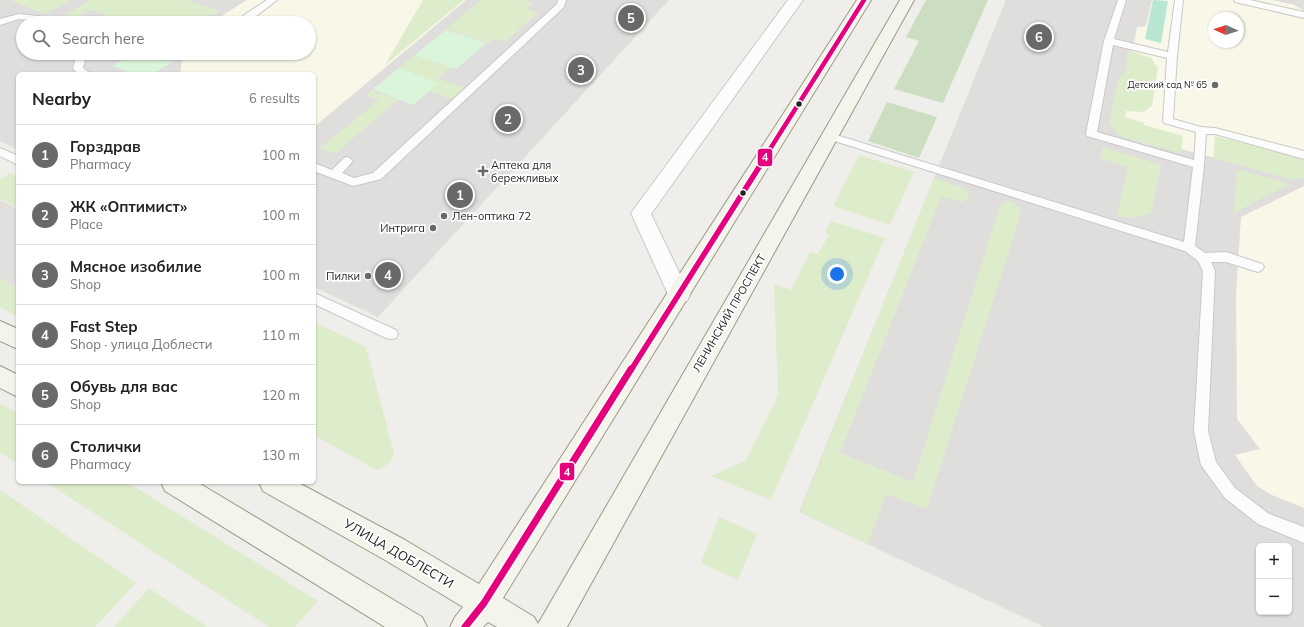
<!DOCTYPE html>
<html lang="en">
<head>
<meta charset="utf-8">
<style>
	:root { --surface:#fff; --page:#f2f2f2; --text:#222; --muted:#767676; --line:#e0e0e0; --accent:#6a6968 }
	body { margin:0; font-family:Mulish,sans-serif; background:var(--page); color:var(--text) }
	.controls { position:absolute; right:12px; bottom:12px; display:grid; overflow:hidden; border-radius:6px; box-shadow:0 1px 3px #0004 }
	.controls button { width:36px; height:36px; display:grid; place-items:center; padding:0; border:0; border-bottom:1px solid var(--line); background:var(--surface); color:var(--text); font:20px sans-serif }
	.compass { position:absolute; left:1208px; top:12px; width:36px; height:36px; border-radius:50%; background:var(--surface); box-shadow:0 1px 3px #0004; rotate:273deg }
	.you { position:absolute; left:837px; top:274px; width:14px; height:14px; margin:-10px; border:3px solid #fff; border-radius:50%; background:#1a73e8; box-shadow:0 0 0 6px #1a73e833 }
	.badge { display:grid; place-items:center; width:26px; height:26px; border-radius:50%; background:var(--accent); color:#fff; font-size:13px; font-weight:700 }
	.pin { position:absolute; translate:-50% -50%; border:2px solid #fff; box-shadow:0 1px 4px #0006 }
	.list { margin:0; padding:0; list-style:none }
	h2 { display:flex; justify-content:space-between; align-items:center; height:52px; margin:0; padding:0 16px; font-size:17px }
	h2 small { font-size:13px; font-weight:400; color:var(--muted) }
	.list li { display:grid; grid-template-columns:26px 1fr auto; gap:12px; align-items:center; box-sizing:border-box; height:60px; padding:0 16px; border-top:1px solid var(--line) }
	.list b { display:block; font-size:15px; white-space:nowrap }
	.list p { margin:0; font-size:13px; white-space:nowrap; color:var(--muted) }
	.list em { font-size:13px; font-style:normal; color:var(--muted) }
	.icon { flex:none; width:22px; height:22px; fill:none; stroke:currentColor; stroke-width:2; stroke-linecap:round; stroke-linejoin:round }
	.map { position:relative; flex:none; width:1304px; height:627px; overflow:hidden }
	.search { position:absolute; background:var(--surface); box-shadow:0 1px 3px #0004; left:16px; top:16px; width:300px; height:44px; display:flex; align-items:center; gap:10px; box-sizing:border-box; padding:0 14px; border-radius:22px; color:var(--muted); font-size:15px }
	.panel { position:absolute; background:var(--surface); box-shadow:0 1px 3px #0004; left:16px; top:72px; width:300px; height:412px; border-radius:6px }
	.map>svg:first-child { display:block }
	.residential { fill:#dfdedc; fill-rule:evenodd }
	.education { fill:#f8f7e8; fill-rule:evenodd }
	.grass { fill:#ddeccb }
	.forest { fill:#cbdec1 }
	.park { fill:#daf5da }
	.pitch { fill:#b7e6d2 }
	.parking { fill:#e0dfde }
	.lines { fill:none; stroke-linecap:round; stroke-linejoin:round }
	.lane-casing { stroke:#c9c8c7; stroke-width:2 }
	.street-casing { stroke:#c9c8c7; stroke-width:2 }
	.secondary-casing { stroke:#999a82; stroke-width:2 }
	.lane { fill:#fdfcfc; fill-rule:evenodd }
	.street { fill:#fdfcfc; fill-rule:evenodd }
	.secondary { fill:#f4f4ed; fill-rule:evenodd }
	.bus-1-far2-casing { stroke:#fff; stroke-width:7 }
	.bus-1-far1-casing { stroke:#fff; stroke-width:8 }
	.bus-1-casing { stroke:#fff; stroke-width:10 }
	.bus-1-far2 { stroke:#e5007d; stroke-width:4.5 }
	.bus-1-far1 { stroke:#e5007d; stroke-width:5.5 }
	.bus-1 { stroke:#e5007d; stroke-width:7 }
	.poi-dot { fill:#6a6968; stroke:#fff; stroke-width:1.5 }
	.bus-dot { fill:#222; stroke:#fff; stroke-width:1.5 }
	.labels { text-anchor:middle; stroke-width:3.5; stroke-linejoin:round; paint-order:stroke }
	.far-poi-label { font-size:9px; fill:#222; stroke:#fff; text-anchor:end }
	.poi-label { font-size:11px; fill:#222; stroke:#fff; text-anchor:start }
	.street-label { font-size:11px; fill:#222; stroke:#fff }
	.near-street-label { font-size:13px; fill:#222; stroke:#fff }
	.line-badge { stroke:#fff; stroke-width:1.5 }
	.badge-label { font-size:11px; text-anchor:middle; font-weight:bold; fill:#fff }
</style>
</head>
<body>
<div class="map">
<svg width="1304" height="627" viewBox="0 0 1304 627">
	<rect width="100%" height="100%" fill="#f0eeeb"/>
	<path class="residential" d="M0 0H669L378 317 314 287V74H18V150L0 141ZM23 23H309V53H23Z
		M1006 0H1304V627H1044L799 512ZM1214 18H1238V42H1214ZM1259 546H1289V612H1259Z"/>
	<path class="education" d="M247 0H466L314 127V74H180L183 53H309V23H210Z
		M1152 0H1272L1295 5 1304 11V176L1290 178 1174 147 1119 123 1137 27 1146 26ZM1214 18H1238V42H1214Z
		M1304 186V508L1272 495 1257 486 1235 455 1260 449 1237 419 1236 295 1241 217Z"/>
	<path class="grass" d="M10 0H71L45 14Z
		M91 0H188L219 11 213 15 208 14 197 20 186 22 163 19 131 23 89 10C78 16 70 24 58 19Z
		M423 0H464L385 65Z
		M481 0H522L532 3 526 9 538 13 505 42 493 39 489 43 446 29Z
		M1131 51 1151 58 1158 68 1152 106 1143 112 1126 111 1125 117 1144 123V125L1183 136 1181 153 1126 138 1119 135 1109 124 1118 80 1126 70 1128 52Z
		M415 55 452 67 438 79 465 88 466 92 457 99H451L416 86 421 76 399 68Z
		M371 90 398 100 335 154 320 148 379 100 366 95Z
		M1215 136 1301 158 1304 161V178L1293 180 1213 158Z
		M1103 147 1161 165 1151 214 1132 218 1117 216 1128 167 1100 158Z
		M859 155 914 172 890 225 833 206Z
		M1237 169 1241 170 1290 184 1234 213Z
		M10 173 18 177V208L0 199V180Z
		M934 178 964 188 968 191 969 198 962 202 941 197 840 453 913 482 1000 206 1006 201 1013 202 1019 207 1021 213 927 509 886 494 868 544 800 512Z
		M831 221 885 238 771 500 711 476 745 461 778 395 774 284 791 290 810 252 818 254 829 235 825 232Z
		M0 278 18 288V317L0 307Z
		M314 322 366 347 394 453C391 463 386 468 376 470L314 435Z
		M0 403 18 414V464L0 452Z
		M46 482H127L318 601 295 627H269Z
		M0 490 136 583 95 627H0Z
		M719 517 757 534 738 580 701 563Z
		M149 588 208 627H114Z"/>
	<path class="forest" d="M926 0H988L943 103 894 89 919 41 906 37Z
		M887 102 937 117 919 158 868 141Z"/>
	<path class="park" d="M446 30 486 43 456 69 415 55Z
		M134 53H169L172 54V62L152 74H133L113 66Z
		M399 68 439 83 413 105 373 89Z"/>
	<path class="pitch" d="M1153 0 1168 1 1161 43 1145 39Z"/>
	<path class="parking" d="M0 200 18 209V288L0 278Z"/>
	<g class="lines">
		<defs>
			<path id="lane" d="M267 0H277L247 23H237L244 15Z
				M558 0H566L564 7 381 179 353 186 314 171V163L332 170 344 158 348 157 353 161 342 173 354 178 373 173 557 4Z
				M1118 0H1126L1114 39 1168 52 1175 0H1183L1177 56 1173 119 1201 127 1215 128 1304 151V159L1215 134H1206L1204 165 1195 246 1205 253 1226 252 1262 264 1264 267 1262 270 1258 272 1226 262H1211L1215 271 1208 431 1216 462 1235 488 1269 514 1304 527V543L1258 524 1225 498 1201 465 1194 431 1203 271 1198 261 1185 251 825 138 824 136 825 134H833L1184 242 1193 167 1087 136 1086 134 1104 41ZM1113 45 1167 58 1163 121 1164 123 1196 132 1194 160 1097 132Z
				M1234 0H1250L1304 12V18L1235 2Z
				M19 14 38 16 56 23 19 19 0 25V19Z
				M151 20H176L181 23H146Z
				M77 53H87L83 68 91 74H79L73 69Z
				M0 148 18 156V165L0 156Z
				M314 293 396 330 398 334 396 338 391 339 386 338 314 304Z"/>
			<path id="street" d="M788 0H803L651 214 690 295 687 301 679 303 671 301 631 213Z"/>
			<path id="secondary" d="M857 0H871L503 598 534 617 538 624 900 0H914L567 627H497L488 622 483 627H450L455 617 463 607 385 560 263 491 259 482H297L405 540 479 584Z
				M0 321 18 329V349L0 341Z
				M0 366 18 375V397L0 388Z
				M161 482H197L422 617 427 627H385L165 491Z"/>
		</defs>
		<use href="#lane" class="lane-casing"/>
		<use href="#street" class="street-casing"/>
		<use href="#secondary" class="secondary-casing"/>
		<use href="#lane" class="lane"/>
		<use href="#street" class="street"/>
		<use href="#secondary" class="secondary"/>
		<defs>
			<path id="bus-1-far2" d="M760 165 864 0"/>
			<path id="bus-1-far1" d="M631 370 761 164"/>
			<path id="bus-1" d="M465 627 484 603 631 369"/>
		</defs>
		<use href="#bus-1-far2" class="bus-1-far2-casing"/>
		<use href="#bus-1-far1" class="bus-1-far1-casing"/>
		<use href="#bus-1" class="bus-1-casing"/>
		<use href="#bus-1-far2" class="bus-1-far2"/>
		<use href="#bus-1-far1" class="bus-1-far1"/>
		<use href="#bus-1" class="bus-1"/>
	</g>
	<g class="poi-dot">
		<circle cx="1215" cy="85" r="4"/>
		<path d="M481 165h4v4h4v4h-4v4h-4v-4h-4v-4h4z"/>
		<circle cx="444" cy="216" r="4"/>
		<circle cx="433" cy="228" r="4"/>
		<circle cx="368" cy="276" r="4"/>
	</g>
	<g class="bus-dot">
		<circle cx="799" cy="104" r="3.5"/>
		<circle cx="743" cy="193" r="3.5"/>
	</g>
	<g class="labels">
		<g class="far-poi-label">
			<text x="1207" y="88">Детский сад № 65</text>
		</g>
		<g class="poi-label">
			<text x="491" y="169">Аптека для<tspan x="491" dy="13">бережливых</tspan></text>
			<text x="452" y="220">Лен-оптика 72</text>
			<text x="425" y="232" text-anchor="end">Интрига</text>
			<text x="360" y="280" text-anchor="end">Пилки</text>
		</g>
		<g class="street-label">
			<text transform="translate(729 313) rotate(-60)" y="4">ЛЕНИНСКИЙ ПРОСПЕКТ</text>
		</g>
		<g class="near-street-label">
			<text transform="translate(399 553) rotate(30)" y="5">УЛИЦА ДОБЛЕСТИ</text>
		</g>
	</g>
	<g class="line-badge">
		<rect x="757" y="148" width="16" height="19" rx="4" fill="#e5007d"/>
		<rect x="559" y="462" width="16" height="19" rx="4" fill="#e5007d"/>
	</g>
	<g class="badge-label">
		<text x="765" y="161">4</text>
		<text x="567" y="476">4</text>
	</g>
</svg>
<div class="controls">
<button>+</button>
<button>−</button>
</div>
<svg class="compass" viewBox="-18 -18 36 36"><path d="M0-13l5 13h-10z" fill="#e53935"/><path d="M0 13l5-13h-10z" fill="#767676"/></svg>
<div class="you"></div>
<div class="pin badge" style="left:460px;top:195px">1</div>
<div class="pin badge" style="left:508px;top:119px">2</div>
<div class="pin badge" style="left:581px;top:70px">3</div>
<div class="pin badge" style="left:388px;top:275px">4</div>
<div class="pin badge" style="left:631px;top:18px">5</div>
<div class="pin badge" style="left:1039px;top:37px">6</div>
<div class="search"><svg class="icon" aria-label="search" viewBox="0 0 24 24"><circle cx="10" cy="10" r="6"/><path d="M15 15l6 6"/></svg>Search here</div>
<section class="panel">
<h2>Nearby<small>6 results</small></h2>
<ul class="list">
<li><span class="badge">1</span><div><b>Горздрав</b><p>Pharmacy</p></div><em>100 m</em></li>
<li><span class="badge">2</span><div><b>ЖК «Оптимист»</b><p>Place</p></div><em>100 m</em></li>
<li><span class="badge">3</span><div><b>Мясное изобилие</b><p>Shop</p></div><em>100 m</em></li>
<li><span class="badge">4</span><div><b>Fast Step</b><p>Shop · улица Доблести</p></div><em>110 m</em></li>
<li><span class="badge">5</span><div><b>Обувь для вас</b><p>Shop</p></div><em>120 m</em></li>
<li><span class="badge">6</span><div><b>Столички</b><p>Pharmacy</p></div><em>130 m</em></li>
</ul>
</section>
</div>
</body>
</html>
